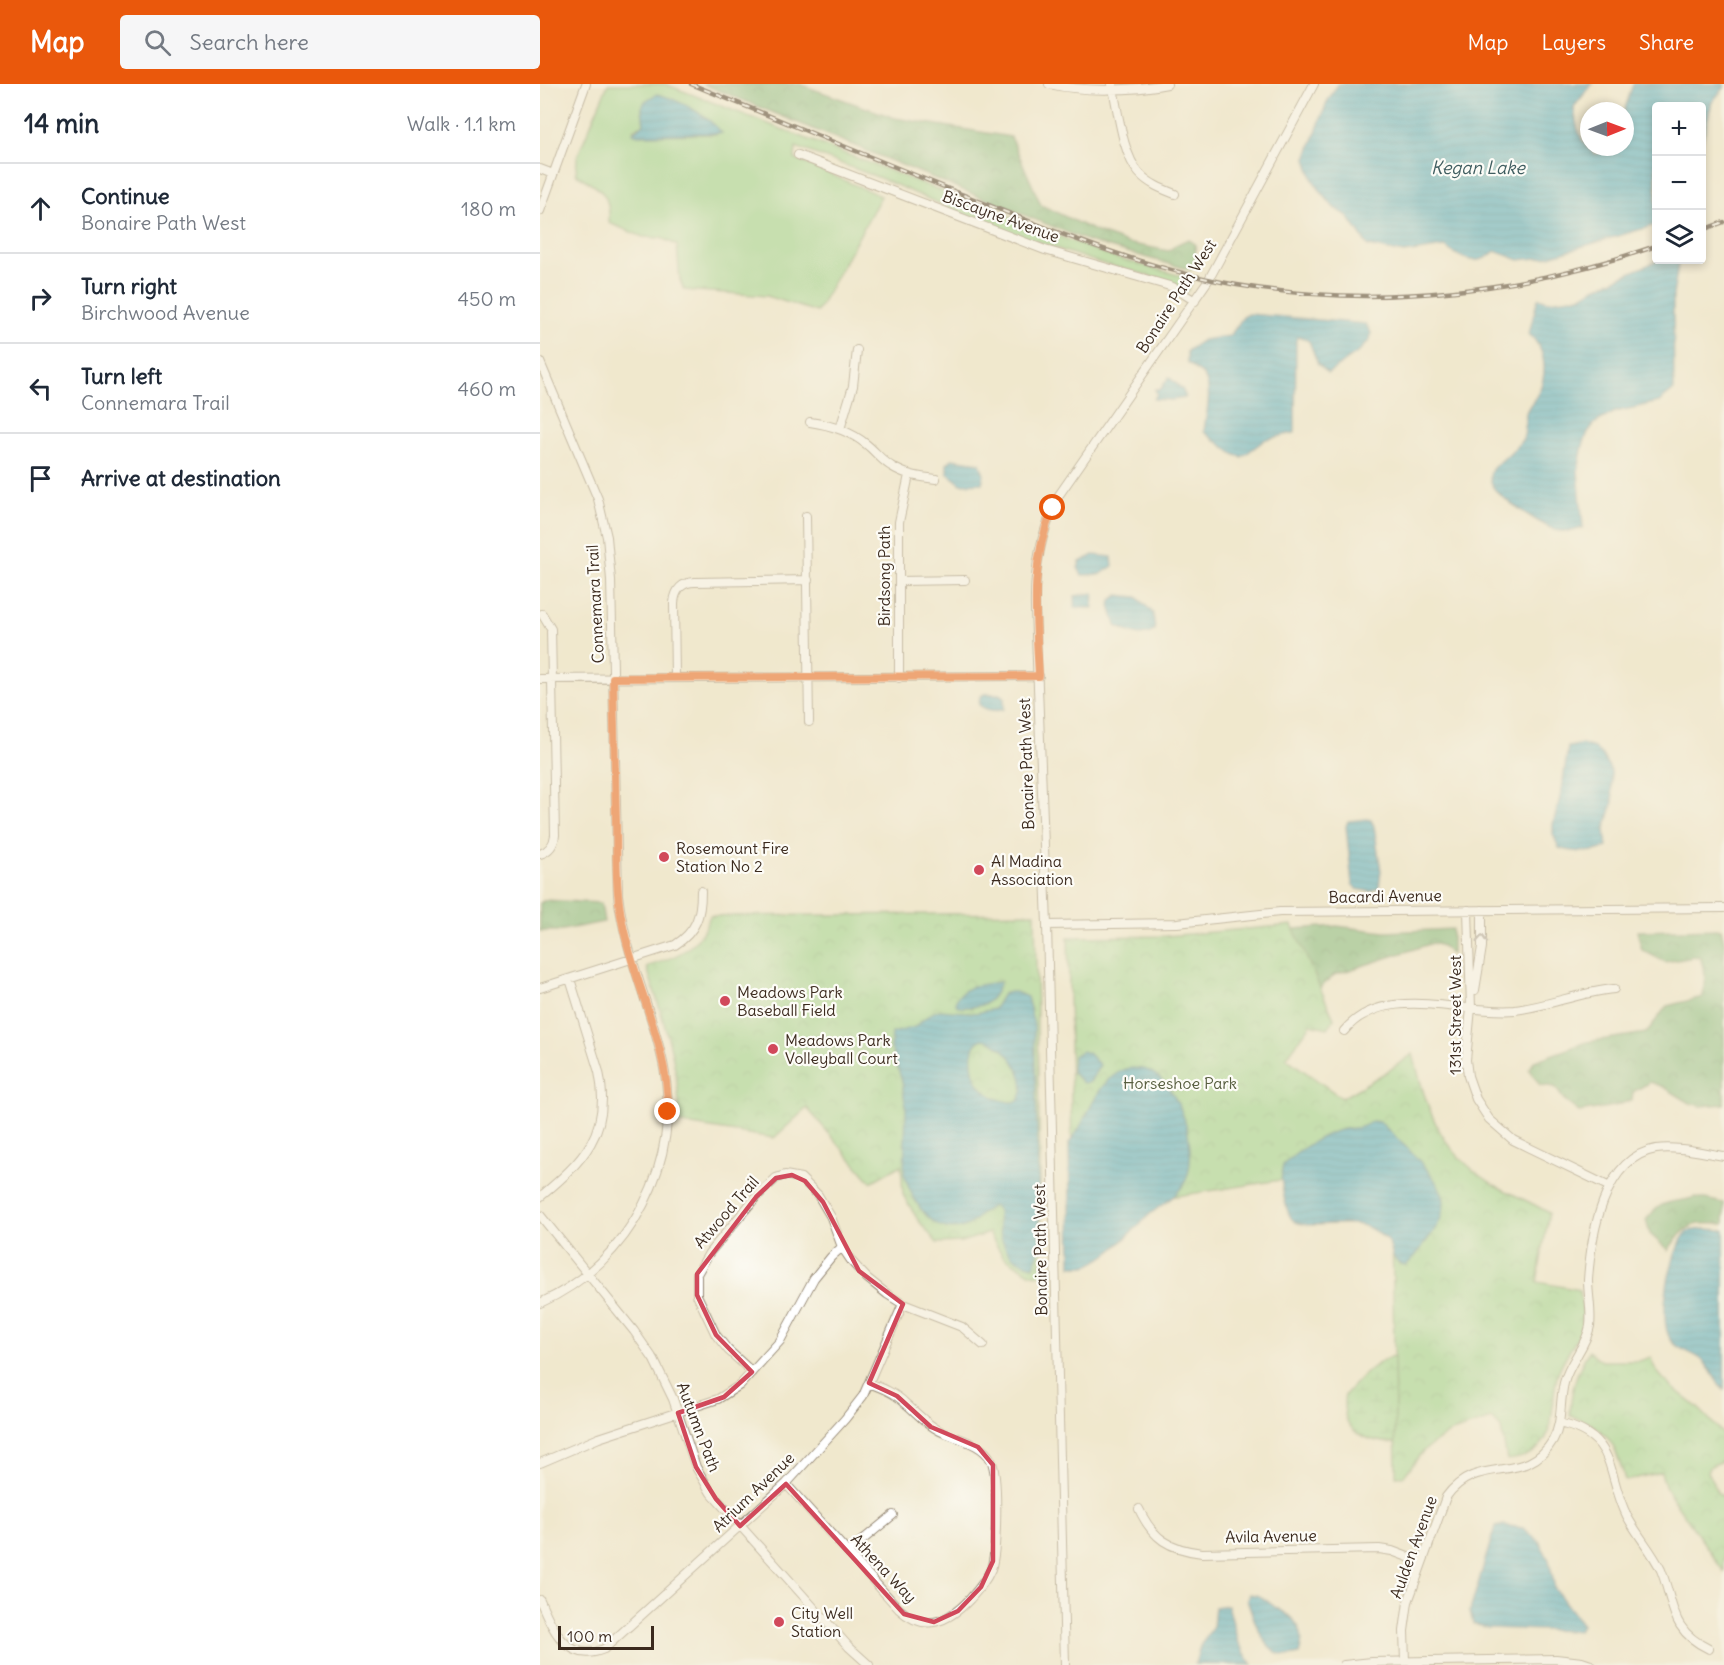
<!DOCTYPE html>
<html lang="en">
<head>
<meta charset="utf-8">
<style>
	:root { --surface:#fff; --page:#f6f6f7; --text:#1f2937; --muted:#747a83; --line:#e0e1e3; --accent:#ea580c }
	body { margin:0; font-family:Delius,sans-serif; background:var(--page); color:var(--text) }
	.controls { position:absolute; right:18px; top:18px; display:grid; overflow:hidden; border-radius:6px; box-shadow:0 3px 9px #0003 }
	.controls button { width:54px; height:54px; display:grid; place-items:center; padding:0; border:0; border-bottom:2px solid var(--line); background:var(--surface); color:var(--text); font:30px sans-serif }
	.compass { position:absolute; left:1040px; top:18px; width:54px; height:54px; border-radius:50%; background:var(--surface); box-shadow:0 3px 9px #0003; rotate:89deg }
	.scale { position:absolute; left:18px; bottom:15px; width:96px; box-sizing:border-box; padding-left:6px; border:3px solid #3b2a1e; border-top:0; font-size:16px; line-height:21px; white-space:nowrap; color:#3b2a1e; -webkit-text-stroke:4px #fdfcf7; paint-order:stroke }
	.stop { position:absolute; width:18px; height:18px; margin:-14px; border:4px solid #ea580c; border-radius:50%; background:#fff }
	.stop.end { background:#ea580c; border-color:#fff; box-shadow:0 2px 6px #0008 }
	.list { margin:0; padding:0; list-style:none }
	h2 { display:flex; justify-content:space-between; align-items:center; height:78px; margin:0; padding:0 24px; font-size:26px }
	h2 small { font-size:20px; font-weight:400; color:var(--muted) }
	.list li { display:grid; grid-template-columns:39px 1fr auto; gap:18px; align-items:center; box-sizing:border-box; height:90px; padding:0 24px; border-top:2px solid var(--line) }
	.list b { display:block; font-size:22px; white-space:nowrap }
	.list p { margin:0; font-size:20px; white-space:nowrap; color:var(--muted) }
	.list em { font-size:20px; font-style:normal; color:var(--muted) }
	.icon { flex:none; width:33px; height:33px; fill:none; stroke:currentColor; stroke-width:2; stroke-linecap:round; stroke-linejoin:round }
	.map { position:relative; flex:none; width:1184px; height:1581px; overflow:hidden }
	header { display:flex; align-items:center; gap:36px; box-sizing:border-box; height:84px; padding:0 30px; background:var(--accent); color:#fff }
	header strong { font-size:28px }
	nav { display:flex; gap:33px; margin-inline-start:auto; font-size:21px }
	.search { width:420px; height:54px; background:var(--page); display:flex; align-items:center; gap:15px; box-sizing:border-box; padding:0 21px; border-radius:6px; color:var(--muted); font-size:22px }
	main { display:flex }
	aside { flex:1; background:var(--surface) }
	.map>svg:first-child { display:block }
	.grass { fill:#95d48a; stroke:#687f54; stroke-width:1.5; fill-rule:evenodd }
	.forest { fill:url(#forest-crowns); stroke:#5a704a; stroke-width:1.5 }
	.wetland { fill:url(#wetland-marsh); stroke:#687f54; stroke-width:1.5 }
	.park { fill:url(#park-crowns); stroke:#687f54; stroke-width:1.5 }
	.water { fill:url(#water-rules); stroke:#406a71; stroke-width:1.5; fill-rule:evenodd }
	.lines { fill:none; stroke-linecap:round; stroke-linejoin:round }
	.minor-casing { stroke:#968976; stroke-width:10 }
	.minor { stroke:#fff; stroke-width:8 }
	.rail-casing { stroke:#3b2a1e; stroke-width:4.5 }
	.rail { stroke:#fdfcf7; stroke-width:2; stroke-dasharray:7; stroke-linecap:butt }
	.oneway { stroke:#a79f9a }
	.route { stroke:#ea580c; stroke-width:8 }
	.marked { fill:none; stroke:#d1495b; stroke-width:4.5; stroke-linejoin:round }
	.poi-dot { fill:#d1495b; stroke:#fdfcf7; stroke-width:2 }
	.labels { text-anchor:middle; stroke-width:4.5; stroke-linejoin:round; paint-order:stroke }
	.street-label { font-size:16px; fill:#3b2a1e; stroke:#fdfcf7 }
	.poi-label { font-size:16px; fill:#3b2a1e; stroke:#fdfcf7; text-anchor:start }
	.park-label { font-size:16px; fill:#565d3e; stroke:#fdfcf7 }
	.water-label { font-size:18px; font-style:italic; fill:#3f5d60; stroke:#fdfcf7 }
</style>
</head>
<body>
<header>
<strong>Map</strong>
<div class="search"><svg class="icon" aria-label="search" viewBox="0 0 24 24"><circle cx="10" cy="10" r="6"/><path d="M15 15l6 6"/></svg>Search here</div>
<nav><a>Map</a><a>Layers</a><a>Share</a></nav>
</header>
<main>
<aside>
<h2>14 min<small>Walk · 1.1 km</small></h2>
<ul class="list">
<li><svg class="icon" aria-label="ahead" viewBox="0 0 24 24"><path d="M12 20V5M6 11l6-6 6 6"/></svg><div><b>Continue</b><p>Bonaire Path West</p></div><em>180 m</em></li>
<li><svg class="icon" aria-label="right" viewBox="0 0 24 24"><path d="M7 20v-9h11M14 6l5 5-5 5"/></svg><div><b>Turn right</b><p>Birchwood Avenue</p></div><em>450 m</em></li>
<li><svg class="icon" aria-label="left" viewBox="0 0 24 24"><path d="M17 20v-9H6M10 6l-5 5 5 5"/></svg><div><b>Turn left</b><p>Connemara Trail</p></div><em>460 m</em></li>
<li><svg class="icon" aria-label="arrive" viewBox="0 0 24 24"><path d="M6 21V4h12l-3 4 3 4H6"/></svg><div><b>Arrive at destination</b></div></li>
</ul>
</aside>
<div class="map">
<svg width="1184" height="1581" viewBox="0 0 1184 1581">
	<defs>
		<pattern id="forest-crowns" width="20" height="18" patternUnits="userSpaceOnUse" patternTransform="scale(1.5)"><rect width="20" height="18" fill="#78b676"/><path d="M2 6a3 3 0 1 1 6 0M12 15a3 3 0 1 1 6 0" fill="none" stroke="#649460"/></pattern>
		<pattern id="wetland-marsh" width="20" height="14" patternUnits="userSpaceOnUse" patternTransform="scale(1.5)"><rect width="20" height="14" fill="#95d48a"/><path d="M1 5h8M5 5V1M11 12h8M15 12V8" fill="none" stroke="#81b677"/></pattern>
		<pattern id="park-crowns" width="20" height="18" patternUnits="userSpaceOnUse" patternTransform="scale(1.5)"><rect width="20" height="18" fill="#95d48a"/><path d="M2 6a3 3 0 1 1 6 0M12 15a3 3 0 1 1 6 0" fill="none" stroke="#81b677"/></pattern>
		<pattern id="water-rules" width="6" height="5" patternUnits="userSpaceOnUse" patternTransform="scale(1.5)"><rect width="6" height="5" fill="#45a9c4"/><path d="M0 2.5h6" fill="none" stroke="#3b8a9f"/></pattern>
	</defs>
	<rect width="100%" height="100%" fill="#fdfcf7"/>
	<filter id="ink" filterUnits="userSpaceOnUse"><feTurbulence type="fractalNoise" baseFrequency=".0167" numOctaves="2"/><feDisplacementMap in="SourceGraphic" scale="12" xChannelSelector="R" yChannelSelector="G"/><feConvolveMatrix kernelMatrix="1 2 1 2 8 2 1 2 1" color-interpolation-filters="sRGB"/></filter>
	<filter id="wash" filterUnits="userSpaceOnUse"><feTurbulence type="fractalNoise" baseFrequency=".008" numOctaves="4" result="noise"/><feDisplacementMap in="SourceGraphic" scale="24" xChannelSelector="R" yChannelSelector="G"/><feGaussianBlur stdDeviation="1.35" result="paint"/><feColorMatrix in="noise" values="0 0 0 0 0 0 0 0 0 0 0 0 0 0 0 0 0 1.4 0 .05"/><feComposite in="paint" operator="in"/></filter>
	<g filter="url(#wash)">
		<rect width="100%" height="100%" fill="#f0e8cd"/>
		<path class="grass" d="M68 0H125L573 173 653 195 648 207 607 191 557 178 458 145 340 94 256 63 255 75 341 112 277 228 227 212 144 206 140 196 137 161 121 154 103 153 69 139C71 108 60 105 36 90L37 73ZM102 24 177 50 98 51 93 46 104 40Z"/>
		<path class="forest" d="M163 0H259L355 34 471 53 501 121 557 148 587 159 629 167 636 161 648 155 655 160 656 174 651 186 548 157Z
			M5 816 61 819 64 838 18 847H0V819Z
			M797 842 845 848 912 845V871L902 862 893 859 794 891 780 904 766 926 754 845Z
			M1181 845 1184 858V1020L1161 1022 1150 1019 1124 1003 1110 998 1093 1008 1092 1016 1075 1022 1039 1028 1025 1017 1015 1003 1000 1001 989 985 994 977 1047 958 1106 949 1127 922 1163 913 1165 890 1160 872 1125 878 1102 866 1097 847Z
			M1156 1113 1184 1119V1140C1150 1139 1148 1139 1128 1166L1110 1150 1106 1136C1125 1112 1131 1121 1156 1113Z"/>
		<path class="wetland" d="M859 1269V1359C838 1359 809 1354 805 1330 804 1323 803 1318 805 1311 824 1289 833 1280 859 1269Z"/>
		<path class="park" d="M495 829 502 1191 491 1190 463 1172 449 1149 421 1158 397 1159 378 1136 363 1111 361 1081 331 1098 267 1024 234 1054 139 1039C141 984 123 936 107 884L109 882C139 872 159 864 170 832Z
			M752 841 794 935 788 944 771 940 746 974 802 1014 848 987 873 970C889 1032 900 1070 960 1104 976 1112 993 1119 1009 1129L997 1198 1040 1206C1042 1219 1045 1234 1040 1248 1034 1262 1023 1274 1018 1289 1007 1326 1023 1370 967 1376L961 1344 952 1335 909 1349 883 1367 864 1392H856L851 1079 533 1128 528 853 626 852Z
			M1049 1267 1062 1277H1099L1111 1273C1113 1293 1144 1311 1158 1324 1167 1332 1175 1342 1184 1351V1376L1171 1382 1168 1388 1177 1408 1184 1414V1488L1126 1405 1121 1388 1085 1397C1077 1363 1067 1341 1030 1332 1031 1307 1035 1289 1049 1267Z"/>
		<path class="water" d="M798 0H1052L1034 23C1036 41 1039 59 1055 70L1068 66 1070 63H1085L1084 27 1093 0H1184V4L1172 18 1162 59V22H1116V141L1006 173 979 176 955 167C938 184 921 175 905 163L864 169 828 162 811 137 805 130 794 124 782 109 773 96 766 75 787 18Z
			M117 10C140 16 167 31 182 49L98 51 92 49 104 40 102 24 105 17Z
			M1119 176H1139L1133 211 1134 306 1119 318 1075 328 1055 339 1048 348 1043 361 1038 387 1043 443C1036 447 1029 448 1020 447 1007 445 961 415 953 403 950 398 949 391 952 385 961 376 975 367 982 356 987 347 984 338 986 329 988 322 995 316 998 309 1008 289 1006 265 989 250L997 217 999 214 1007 217 1040 213 1053 205Z
			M709 230 826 240 831 249 830 256 817 269 788 289 778 280 769 257 759 252 756 255 755 349 726 355 702 373 695 371 664 348C665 333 673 310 665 294 662 288 652 284 647 278V267L663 256 690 252 703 233Z
			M629 293 642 305 645 311V314L632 316 614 315 617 310 615 305 620 306Z
			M412 375 440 379 444 391 442 399 421 400 407 389V380Z
			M553 471 572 473 573 482 561 490 542 491 538 484 540 478Z
			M554 509 553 524H534L535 512Z
			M578 511 597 513 613 529 615 546C602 556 589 548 576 542L570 522 571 516Z
			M444 610H459L464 613V625C455 628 446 626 439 621L440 613Z
			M1042 660 1054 664 1062 671 1071 687 1073 718 1065 745 1067 763C1051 770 1036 769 1019 764L1013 750V740L1021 710 1028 663Z
			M827 735 831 736 834 742 841 787 839 803 831 808 817 805 812 800 806 742 808 737Z
			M460 898C453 921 441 924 419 923L415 919C421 900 443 901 460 898Z
			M470 908H476L487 913 494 941 500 1164 494 1182C464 1176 458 1153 458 1126L454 1122C443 1124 438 1136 428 1141 395 1157 372 1117 364 1090L366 1026 362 997 351 964 352 949 375 943 390 930 399 926 436 929 454 925 463 910ZM443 955C465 958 495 997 477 1018 464 1020 443 1010 437 997 431 985 427 960 443 955Z
			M542 967 548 969 560 981 550 998 543 999 532 988 533 972Z
			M589 984C595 984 602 984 607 986 641 1001 659 1064 646 1096 639 1112 622 1120 609 1131 591 1148 573 1170 549 1181 543 1183 537 1182 531 1182L529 1059C552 1033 553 995 589 984Z
			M832 1037 840 1038C857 1055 903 1094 904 1118 904 1133 896 1145 887 1156 881 1165 874 1175 866 1181 851 1180 854 1168 848 1158 845 1153 838 1149 833 1146 809 1131 764 1149 752 1135 747 1129 746 1121 744 1113 742 1102 740 1093 743 1081 760 1066 778 1052 800 1046 814 1042 820 1047 832 1037Z
			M1164 1145 1184 1146V1306C1175 1297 1171 1284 1162 1276 1153 1268 1139 1267 1131 1256 1116 1236 1131 1163 1148 1147Z
			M964 1441 983 1444 999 1457 1009 1476 1015 1505 1042 1541 1038 1547 948 1544 933 1540 930 1527 955 1443Z
			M709 1510C721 1510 726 1517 735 1523 754 1533 768 1546 759 1570 726 1581 714 1536 707 1515Z
			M688 1521 698 1558 712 1581 655 1580 660 1562 673 1543 675 1523Z"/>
	</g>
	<g filter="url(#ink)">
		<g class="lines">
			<defs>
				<path id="minor" d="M509 0C542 8 594 7 627 0
					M572 0C578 25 582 70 599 89 609 100 622 105 635 110
					M258 71 505 166 633 203 655 217
					M0 85 13 90
					M0 127 46 0
					M0 278 58 415 67 453 71 496 78 811C85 870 111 922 123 979 144 1076 91 1179 0 1219
					M270 338C291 341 310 347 326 360 335 367 341 376 351 382 365 391 379 393 396 395
					M300 345 313 302 317 266
					M266 432 269 638
					M359 497 425 496
					M135 594 134 519C135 506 142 498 155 498L268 496
					M359 594V438L369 391
					M0 595 499 592
					M0 770C9 767 14 761 15 751L11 545 2 530
					M928 826 931 924 926 976 928 992 936 1015 949 1035 973 1056 1070 1103
					M507 841 637 839 740 828 1184 824
					M0 904 135 861C157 847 161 831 161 807
					M935 906 942 863V826
					M804 947C844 898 922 931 975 926 1009 922 1040 908 1074 905
					M0 1113C43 1077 72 1049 59 988L30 895
					M0 1131 94 1247 114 1276 133 1315 156 1383 171 1409 309 1563 329 1581
					M212 1288 188 1266 176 1251 157 1211V1190L169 1169 216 1113 236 1094 245 1091 261 1094 278 1111 291 1133 302 1163 312 1178 327 1194 347 1210 363 1220 422 1243 443 1261
					M1019 1339C1079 1353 1065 1387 1087 1432 1097 1451 1112 1467 1121 1486 1135 1521 1129 1546 1169 1565
					M0 1379 59 1354 178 1315 200 1301 240 1257 274 1194 291 1173 302 1163
					M246 1400 359 1525C385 1549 408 1538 430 1515 438 1506 446 1497 451 1485 457 1469 459 1391 451 1376 442 1359 417 1355 400 1347 386 1340 377 1329 365 1319 355 1309 342 1304 329 1299
					M599 1425C613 1455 629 1465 662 1469L839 1465 852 1467 881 1478
					M308 1468 353 1431
					M0 1516C11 1542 27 1581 64 1565L246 1400 305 1335 323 1312 363 1220
					M865 1577 864 1547 868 1518 906 1413C938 1368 986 1403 1013 1356 1023 1338 1019 1319 1024 1299 1029 1278 1046 1263 1050 1242 1052 1227 1048 1211 1048 1196 1051 1152 1063 1074 1116 1065 1138 1062 1163 1069 1184 1072
					M525 1581 507 841 495 524C494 483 501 448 519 411L669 195 774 0
					M804 1581 832 1578 1016 1575 1042 1578 1051 1581"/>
			</defs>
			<use href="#minor" class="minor-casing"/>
			<use href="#minor" class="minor"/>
			<defs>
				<path id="rail" d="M151 0C239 36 326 71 414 107 507 145 598 183 697 201 838 225 982 208 1116 162
					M1162 146 1184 138"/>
			</defs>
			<use href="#rail" class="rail-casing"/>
			<use href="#rail" class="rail"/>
		</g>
		<defs><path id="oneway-chevron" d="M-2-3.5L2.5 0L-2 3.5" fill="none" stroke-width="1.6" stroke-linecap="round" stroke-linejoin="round" transform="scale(1.5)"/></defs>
		<use class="oneway" href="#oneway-chevron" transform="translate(942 855) rotate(-87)"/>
	</g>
	<g class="lines" filter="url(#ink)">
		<path class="route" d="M128 1028C129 961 94 902 82 837 75 804 77 770 76 736 75 689 74 642 73 594L499 592C496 532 489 480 513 424"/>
	</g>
	<path d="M0 0H1184V1581H0ZM252 1091 265 1097 283 1118 319 1187 363 1220 329 1299 357 1312 391 1343 438 1363 453 1381V1477L441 1503 418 1527 394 1538 364 1530 246 1400 200 1442 176 1415 156 1383 138 1329 184 1313 212 1288 176 1251 157 1211V1190L216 1113 236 1094Z" fill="#f0e8cd" fill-opacity=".55" fill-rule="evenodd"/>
	<path class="marked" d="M252 1091 265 1097 283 1118 319 1187 363 1220 329 1299 357 1312 391 1343 438 1363 453 1381V1477L441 1503 418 1527 394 1538 364 1530 246 1400 200 1442 176 1415 156 1383 138 1329 184 1313 212 1288 176 1251 157 1211V1190L216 1113 236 1094Z"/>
	<g class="poi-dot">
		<circle cx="124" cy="773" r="6"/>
		<circle cx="439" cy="786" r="6"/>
		<circle cx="185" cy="917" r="6"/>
		<circle cx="233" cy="965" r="6"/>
		<circle cx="239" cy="1538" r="6"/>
	</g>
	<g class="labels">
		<g class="street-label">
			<text transform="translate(461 132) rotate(20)" y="6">Biscayne Avenue</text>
			<text transform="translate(636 212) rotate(-57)" y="6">Bonaire Path West</text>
			<text transform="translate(344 492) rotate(-90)" y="6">Birdsong Path</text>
			<text transform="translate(55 520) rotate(-93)" y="6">Connemara Trail</text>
			<text transform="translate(486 680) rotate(-92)" y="6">Bonaire Path West</text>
			<text transform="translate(845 812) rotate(-1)" y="6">Bacardi Avenue</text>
			<text transform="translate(915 931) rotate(-90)" y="6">131st Street West</text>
			<text transform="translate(186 1128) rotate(-49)" y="6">Atwood Trail</text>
			<text transform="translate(500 1166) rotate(-91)" y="6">Bonaire Path West</text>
			<text transform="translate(159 1343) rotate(69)" y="6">Autumn Path</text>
			<text transform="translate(213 1408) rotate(-44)" y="6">Atrium Avenue</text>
			<text transform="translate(731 1452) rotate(-1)" y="6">Avila Avenue</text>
			<text transform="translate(873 1463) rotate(-70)" y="6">Aulden Avenue</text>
			<text transform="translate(344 1484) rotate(47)" y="6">Athena Way</text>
		</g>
		<g class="poi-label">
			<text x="136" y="770">Rosemount Fire<tspan x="136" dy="18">Station No 2</tspan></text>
			<text x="451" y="783">Al Madina<tspan x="451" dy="18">Association</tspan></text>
			<text x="197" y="914">Meadows Park<tspan x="197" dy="18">Baseball Field</tspan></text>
			<text x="245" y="962">Meadows Park<tspan x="245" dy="18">Volleyball Court</tspan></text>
			<text x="251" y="1535">City Well<tspan x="251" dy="18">Station</tspan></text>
		</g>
		<g class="park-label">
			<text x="640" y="1005">Horseshoe Park</text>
		</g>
		<g class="water-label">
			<text x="938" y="90">Kegan Lake</text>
		</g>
	</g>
</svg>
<div class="controls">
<button>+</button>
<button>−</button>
<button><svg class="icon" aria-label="layers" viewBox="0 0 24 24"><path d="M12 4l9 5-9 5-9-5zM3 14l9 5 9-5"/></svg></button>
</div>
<svg class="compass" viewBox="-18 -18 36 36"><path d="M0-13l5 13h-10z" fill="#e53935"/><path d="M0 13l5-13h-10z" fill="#747a83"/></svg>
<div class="scale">100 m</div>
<div class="stop" style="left:513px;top:424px"></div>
<div class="stop end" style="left:128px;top:1028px"></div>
</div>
</main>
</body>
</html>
